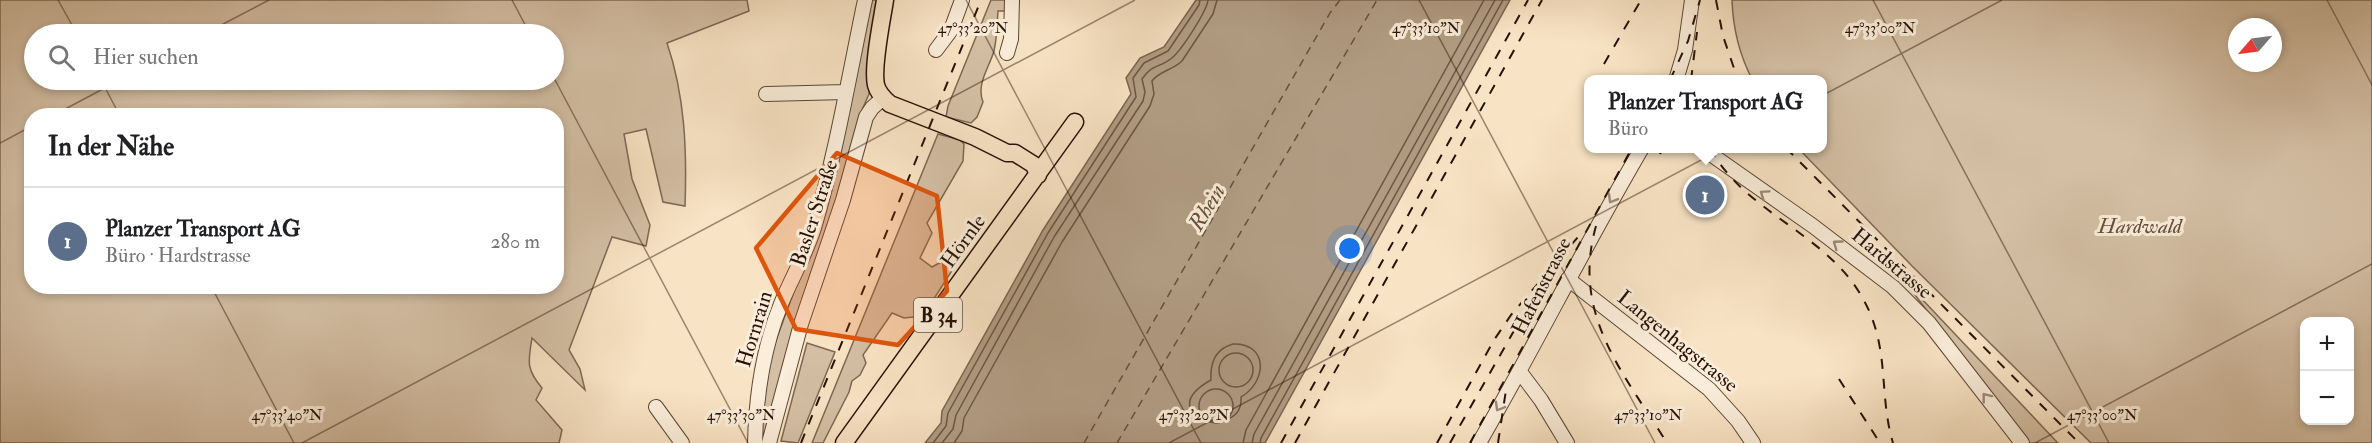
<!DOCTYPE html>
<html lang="de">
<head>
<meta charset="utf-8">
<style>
	:root { --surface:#fff; --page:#f2f2f2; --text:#202124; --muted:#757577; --line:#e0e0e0; --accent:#7c3aed }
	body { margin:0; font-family:"IM FELL Double Pica",serif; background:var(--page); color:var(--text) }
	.controls { position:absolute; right:18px; bottom:18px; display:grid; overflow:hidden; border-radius:12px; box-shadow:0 3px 9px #0003 }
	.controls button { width:54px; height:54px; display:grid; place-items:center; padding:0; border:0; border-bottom:2px solid var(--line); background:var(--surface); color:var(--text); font:30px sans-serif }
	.compass { position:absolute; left:2228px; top:18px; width:54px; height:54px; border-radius:50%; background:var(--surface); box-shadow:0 3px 9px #0003; rotate:242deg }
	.you { position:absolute; left:1350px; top:249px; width:21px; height:21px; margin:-15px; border:4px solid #fff; border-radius:50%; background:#1a73e8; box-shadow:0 0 0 9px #1a73e833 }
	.badge { display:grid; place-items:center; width:39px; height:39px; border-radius:50%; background:var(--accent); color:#fff; font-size:20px; font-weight:700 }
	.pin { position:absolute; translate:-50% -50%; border:3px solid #fff; box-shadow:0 2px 6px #0006 }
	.popup { position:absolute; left:1584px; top:75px; width:243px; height:78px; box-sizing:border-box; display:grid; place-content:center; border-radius:12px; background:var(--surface); filter:drop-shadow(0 2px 4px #0005); font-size:20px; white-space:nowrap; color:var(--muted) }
	.popup b { font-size:22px; color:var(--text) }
	.popup::after { content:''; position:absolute; left:50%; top:100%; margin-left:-12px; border:12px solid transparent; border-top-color:var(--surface) }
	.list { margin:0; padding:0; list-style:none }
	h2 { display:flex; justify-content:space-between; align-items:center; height:78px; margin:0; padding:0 24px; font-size:26px }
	h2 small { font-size:20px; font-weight:400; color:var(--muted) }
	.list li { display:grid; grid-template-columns:39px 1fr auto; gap:18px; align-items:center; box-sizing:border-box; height:108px; padding:0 24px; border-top:2px solid var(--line) }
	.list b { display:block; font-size:22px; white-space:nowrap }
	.list p { margin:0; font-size:20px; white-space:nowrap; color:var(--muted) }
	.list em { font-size:20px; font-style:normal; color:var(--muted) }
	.icon { flex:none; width:33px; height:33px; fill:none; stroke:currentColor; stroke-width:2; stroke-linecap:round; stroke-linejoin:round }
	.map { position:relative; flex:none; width:2372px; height:443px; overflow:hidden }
	.search { position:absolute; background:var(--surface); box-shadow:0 3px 9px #0003; left:24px; top:24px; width:540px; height:66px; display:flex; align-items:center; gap:15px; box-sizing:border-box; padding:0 21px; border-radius:33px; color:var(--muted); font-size:22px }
	.panel { position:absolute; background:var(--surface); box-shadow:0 3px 9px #0003; left:24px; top:108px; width:540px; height:186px; border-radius:24px }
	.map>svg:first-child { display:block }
	.green { fill:#d4bfa4; stroke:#7e6854; stroke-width:1.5; fill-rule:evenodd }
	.water { fill:#b19c83; stroke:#7a6451; stroke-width:1.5 }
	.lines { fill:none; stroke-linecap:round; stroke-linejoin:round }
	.shore { stroke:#6c5644; stroke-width:1.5 }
	.ferry { stroke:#65503e; stroke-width:1.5; stroke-dasharray:8 6; stroke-linecap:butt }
	.minor-casing { stroke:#5b4635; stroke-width:16 }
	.major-casing { stroke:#271105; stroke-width:19 }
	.minor { stroke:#faedd9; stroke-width:14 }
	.major { stroke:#f8e3c4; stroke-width:16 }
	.rail { stroke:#271105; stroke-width:2; stroke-dasharray:10 10; stroke-linecap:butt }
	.oneway { stroke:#9b8a7a }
	.marked { fill:#de550c; fill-opacity:0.2; stroke:#de550c; stroke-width:4.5; stroke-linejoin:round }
	.ticks { fill:none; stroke:#271105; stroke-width:1.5; stroke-opacity:0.45 }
	.labels { text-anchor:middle; stroke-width:6; stroke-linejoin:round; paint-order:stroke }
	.shield { fill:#faedd9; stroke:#665345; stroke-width:1.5 }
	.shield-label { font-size:20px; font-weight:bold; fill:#271105 }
	.street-label { font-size:21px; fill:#271105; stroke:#faedd9 }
	.park-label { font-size:21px; font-style:italic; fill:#644e3d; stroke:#faedd9 }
	.water-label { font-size:22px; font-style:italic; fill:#65503e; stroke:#faedd9 }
	.ticks-label { font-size:15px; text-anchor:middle; fill:#271105; stroke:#faedd9; stroke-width:6; stroke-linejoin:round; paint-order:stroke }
</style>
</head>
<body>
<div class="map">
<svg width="2372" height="443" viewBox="0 0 2372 443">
	<rect width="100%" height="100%" fill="#f8e3c4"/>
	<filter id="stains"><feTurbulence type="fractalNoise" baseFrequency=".00333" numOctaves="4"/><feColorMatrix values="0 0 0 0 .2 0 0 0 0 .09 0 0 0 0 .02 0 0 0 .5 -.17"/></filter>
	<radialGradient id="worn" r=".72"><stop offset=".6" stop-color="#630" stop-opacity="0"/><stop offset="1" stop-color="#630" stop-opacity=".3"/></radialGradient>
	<path class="green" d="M0 0H747L749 11 667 43C685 96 687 150 685 206L663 202 646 129 624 134 632 179 650 225 646 246 612 237 569 350 580 369 585 390 532 338C528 362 526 369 542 388L536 400 562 430 559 443H0ZM34 34H554V80H34ZM32 116H556V286H32Z
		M872 0H880L869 94 862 110 852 153 763 443H759L760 404 775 343 813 240 829 190Z
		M991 0H1009L1007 11H998C997 24 997 38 994 51 989 68 976 84 983 102L977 117 971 123 946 117 948 106Z
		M1732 0H2372V443H2091L1912 266 1799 149 1822 148V80L1752 79C1739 54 1733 29 1732 0ZM2237 27H2273V63H2237ZM2304 322H2350V420H2304Z
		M938 134 960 140 964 144 963 161 927 223 932 233 920 258 932 267 943 261 953 269 923 316 904 318 892 313 863 355 866 363 860 375 852 381 849 392 823 443H812Z
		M1902 278 2056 441 2058 443H2028Z
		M807 343 835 352 798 443 781 441Z"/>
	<path class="water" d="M1196 0H1510L1265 443H925L941 423 942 411 1043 230 1131 94 1126 78 1140 58 1164 47Z"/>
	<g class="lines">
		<path class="shore" d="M1233 344C1269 343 1267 382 1241 397 1244 443 1148 415 1211 380 1210 363 1215 349 1233 344Z
			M1219 370a17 17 0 1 1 34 0a17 17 0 1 1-34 0Z
			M1199 406a17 17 0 1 1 34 0a17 17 0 1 1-34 0Z
			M933 443 946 426 948 413 1048 233 1136 97 1133 78 1144 63 1168 51 1199 5 1200 0
			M942 443 953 429 956 415 1054 237 1143 101 1145 92 1142 79C1153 63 1161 68 1173 57 1182 49 1207 11 1208 0
			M954 443 962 431 964 418 1062 242 1150 106 1154 94 1152 81C1159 71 1173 70 1182 61L1213 14 1217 0
			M1243 443 1246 430 1484 0
			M1252 443 1254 434 1495 0
			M1260 443 1261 438 1503 0"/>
		<path class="ferry" d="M1084 443 1330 13 1340 0
			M1117 443 1377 0"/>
		<defs>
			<path id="minor" d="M936 50 951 30 962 0
				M1007 53 1011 39 1012 0
				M1676 80 1685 50 1692 0
				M766 94 846 92
				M1702 148 1813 226 1893 287 1929 323 2022 443
				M1568 279 1709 389 1738 421 1753 443
				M1520 372 1541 400 1567 443
				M656 407 682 443
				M755 443C756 396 763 348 781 304 791 279 806 254 814 228 836 154 849 76 865 0
				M769 443 801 324 843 200 866 117 872 108 883 98
				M1479 443C1535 346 1585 245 1642 148"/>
			<path id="major" d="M885 0C882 20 872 67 876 85 878 93 884 99 890 104L975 137 1007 153H1015L1034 165 1038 175
				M844 443 1075 122"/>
		</defs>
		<use href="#minor" class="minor-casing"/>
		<use href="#major" class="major-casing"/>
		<use href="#minor" class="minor"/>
		<use href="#major" class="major"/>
		<path class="rail" d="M1716 0 1723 36 1738 80
			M1604 64 1641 0
			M1670 80 1688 41 1700 0
			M1691 80 1697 32
			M1710 148C1745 213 1826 233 1862 297 1891 347 1878 393 1893 443
			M1786 148 2079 443
			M1660 154 1663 148
			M1596 226C1571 314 1623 372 1667 443
			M1839 379 1880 443
			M801 443 981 0
			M1281 443 1528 0
			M1295 443 1542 0
			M1437 443 1494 340 1511 315 1578 237
			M1450 443 1519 322 1547 282
			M1470 443 1632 148
			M1498 443 1506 390"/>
	</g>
	<defs><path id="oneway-chevron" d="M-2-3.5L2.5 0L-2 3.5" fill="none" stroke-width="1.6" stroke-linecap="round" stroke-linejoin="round" transform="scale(1.5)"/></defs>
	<g class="oneway">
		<use href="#oneway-chevron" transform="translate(1764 194) rotate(-146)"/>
		<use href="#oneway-chevron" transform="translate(1612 199) rotate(120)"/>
		<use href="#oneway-chevron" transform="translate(1837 244) rotate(-144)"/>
		<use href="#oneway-chevron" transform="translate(1986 397) rotate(-128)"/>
		<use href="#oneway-chevron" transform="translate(1499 407) rotate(120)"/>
	</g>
	<path class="marked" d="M837 153 937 196 947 291 898 345 796 329 756 248Z"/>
	<path class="ticks" d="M58 0 77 34M512 0 530 34M966 0 1201 443M1419 0 1655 443M1873 0 2109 443M2327 0 2372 85M204 34 269 0M554 78 748 443M101 80 120 116M52 116 120 80M0 143 32 126M211 286 294 443M302 443 1135 0M1169 443 2002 0M2035 443 2372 264"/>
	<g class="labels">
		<rect class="shield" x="914" y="298" width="48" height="34" rx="4.5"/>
		<g class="shield-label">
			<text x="938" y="322">B 34</text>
		</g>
		<g class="street-label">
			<text transform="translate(814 213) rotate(-72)" y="7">Basler Straße</text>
			<text transform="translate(963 241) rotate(-54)" y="7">Hörnle</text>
			<text transform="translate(1892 263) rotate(40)" y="7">Hardstrasse</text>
			<text transform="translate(1541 286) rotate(-63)" y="7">Hafenstrasse</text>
			<text transform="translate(754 329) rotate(-73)" y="7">Hornrain</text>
			<text transform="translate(1678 341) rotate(39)" y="7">Langenhagstrasse</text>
		</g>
		<g class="park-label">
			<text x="2140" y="233">Hardwald</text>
		</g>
		<g class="water-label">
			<text transform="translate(1206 207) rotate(-59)" y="8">Rhein</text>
		</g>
	</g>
	<g class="ticks-label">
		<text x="973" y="33">47°33'20"N</text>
		<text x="1426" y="33">47°33'10"N</text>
		<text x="1880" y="33">47°33'00"N</text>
		<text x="287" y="420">47°33'40"N</text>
		<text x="741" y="420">47°33'30"N</text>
		<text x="1194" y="420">47°33'20"N</text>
		<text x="1648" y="420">47°33'10"N</text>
		<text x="2102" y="420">47°33'00"N</text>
	</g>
	<rect width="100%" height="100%" filter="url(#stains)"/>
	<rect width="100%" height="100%" fill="url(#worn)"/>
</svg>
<div class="controls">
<button>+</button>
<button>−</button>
</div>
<svg class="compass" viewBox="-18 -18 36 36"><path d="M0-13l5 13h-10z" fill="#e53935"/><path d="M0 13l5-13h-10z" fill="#757577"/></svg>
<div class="you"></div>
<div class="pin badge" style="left:1705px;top:195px;background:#5c6f8a">1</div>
<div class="popup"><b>Planzer Transport AG</b>Büro</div>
<div class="search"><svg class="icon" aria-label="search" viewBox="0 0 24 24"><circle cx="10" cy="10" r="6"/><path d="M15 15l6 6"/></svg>Hier suchen</div>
<section class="panel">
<h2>In der Nähe<small></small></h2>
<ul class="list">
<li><span class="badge" style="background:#5c6f8a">1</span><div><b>Planzer Transport AG</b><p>Büro · Hardstrasse</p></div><em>280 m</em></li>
</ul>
</section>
</div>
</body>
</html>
